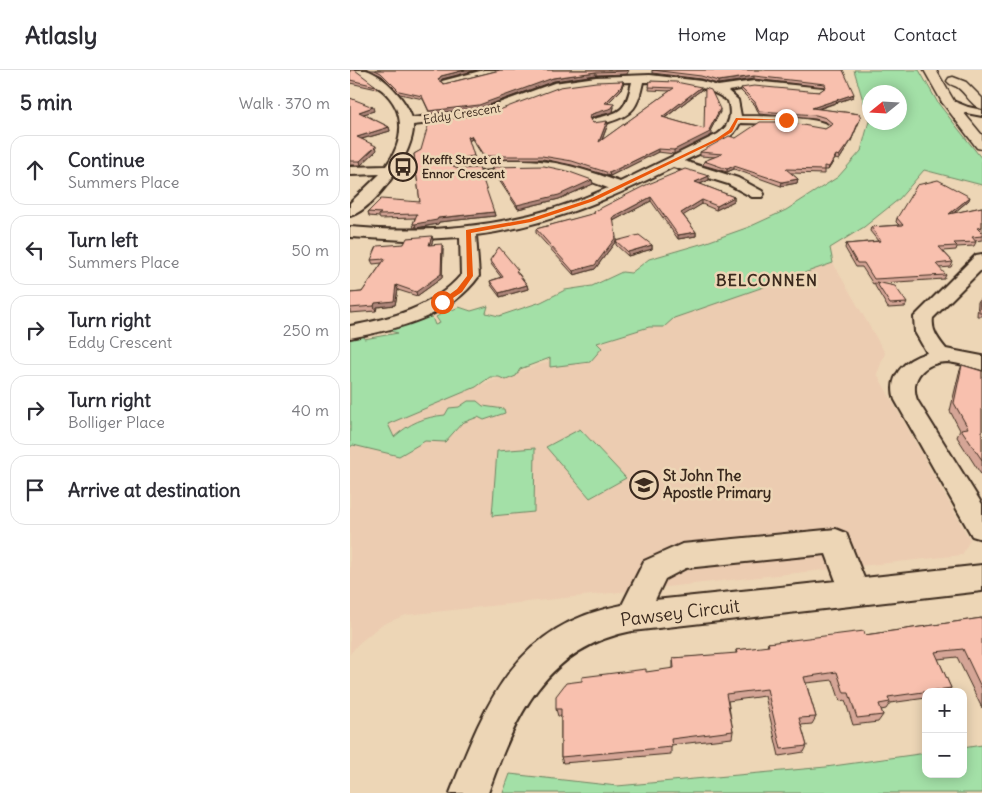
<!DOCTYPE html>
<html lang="en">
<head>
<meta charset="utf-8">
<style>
	:root { --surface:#fff; --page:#f2f2f3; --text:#2b2b33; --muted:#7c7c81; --line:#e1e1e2 }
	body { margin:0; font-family:Delius,sans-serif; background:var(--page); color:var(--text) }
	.controls { position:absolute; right:15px; bottom:15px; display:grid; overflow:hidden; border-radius:10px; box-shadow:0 2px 12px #0003 }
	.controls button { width:45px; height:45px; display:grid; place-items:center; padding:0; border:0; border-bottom:1px solid var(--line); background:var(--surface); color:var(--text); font:25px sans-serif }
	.compass { position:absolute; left:512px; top:15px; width:45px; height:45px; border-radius:50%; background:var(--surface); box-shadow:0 2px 12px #0003; rotate:252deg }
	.stop { position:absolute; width:15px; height:15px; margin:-11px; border:4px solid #ea580c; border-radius:50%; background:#fff }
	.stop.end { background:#ea580c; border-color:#fff; box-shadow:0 1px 5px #0008 }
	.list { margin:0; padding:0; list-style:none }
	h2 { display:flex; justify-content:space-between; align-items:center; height:65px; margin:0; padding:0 20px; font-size:21px }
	h2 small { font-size:16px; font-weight:400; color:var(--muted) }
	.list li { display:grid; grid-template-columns:32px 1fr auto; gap:15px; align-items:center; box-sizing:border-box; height:70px; margin:0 10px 10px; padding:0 10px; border:1px solid var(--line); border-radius:15px }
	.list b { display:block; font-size:19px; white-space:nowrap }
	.list p { margin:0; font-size:16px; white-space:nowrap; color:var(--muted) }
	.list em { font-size:16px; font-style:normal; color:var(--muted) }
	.icon { flex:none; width:28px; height:28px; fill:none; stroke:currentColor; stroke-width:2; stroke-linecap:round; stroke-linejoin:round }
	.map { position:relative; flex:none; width:632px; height:723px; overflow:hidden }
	header { display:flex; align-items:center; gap:30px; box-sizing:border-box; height:70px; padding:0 25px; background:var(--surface); border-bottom:1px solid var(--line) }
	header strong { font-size:24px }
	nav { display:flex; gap:28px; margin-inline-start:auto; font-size:18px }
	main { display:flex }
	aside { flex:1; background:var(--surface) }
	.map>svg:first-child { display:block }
	.built { fill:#ecccb1 }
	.green { fill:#a3e0a7; stroke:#6f8562; fill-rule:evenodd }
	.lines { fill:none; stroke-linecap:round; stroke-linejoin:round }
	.minor-casing { stroke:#3b2a1e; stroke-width:4 }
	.major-casing { stroke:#3b2a1e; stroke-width:3 }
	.minor { fill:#edd6b6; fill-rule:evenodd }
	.major { fill:#edd6b6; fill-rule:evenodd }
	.wall { fill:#d5a596; stroke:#3b2a1e }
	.shaded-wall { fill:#ae867a; stroke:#3b2a1e }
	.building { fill:#f8c0ae; stroke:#3b2a1e }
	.route { fill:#ea580c }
	.labels { text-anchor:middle; stroke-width:5; stroke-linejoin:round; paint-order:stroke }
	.far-street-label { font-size:12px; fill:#3b2a1e; stroke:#edd6b6 }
	.far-poi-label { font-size:12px; font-weight:bold; fill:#3b2a1e; stroke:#edd6b6; text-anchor:start }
	.poi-label { font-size:15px; font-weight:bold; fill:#3b2a1e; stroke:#edd6b6; text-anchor:start }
	.far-district-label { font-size:16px; font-weight:bold; letter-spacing:1px; fill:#3b2a1e; stroke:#edd6b6 }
	.near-street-label { font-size:18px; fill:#3b2a1e; stroke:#edd6b6 }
</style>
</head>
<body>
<header>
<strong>Atlasly</strong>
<nav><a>Home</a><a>Map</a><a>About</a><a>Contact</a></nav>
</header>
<main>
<aside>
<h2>5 min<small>Walk · 370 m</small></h2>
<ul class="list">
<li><svg class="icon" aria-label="ahead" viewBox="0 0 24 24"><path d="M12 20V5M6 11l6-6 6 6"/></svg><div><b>Continue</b><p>Summers Place</p></div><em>30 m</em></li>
<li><svg class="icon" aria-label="left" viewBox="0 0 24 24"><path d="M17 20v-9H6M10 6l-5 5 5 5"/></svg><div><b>Turn left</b><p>Summers Place</p></div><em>50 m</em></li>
<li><svg class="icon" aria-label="right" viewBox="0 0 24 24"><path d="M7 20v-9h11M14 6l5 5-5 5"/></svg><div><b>Turn right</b><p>Eddy Crescent</p></div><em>250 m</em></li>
<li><svg class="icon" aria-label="right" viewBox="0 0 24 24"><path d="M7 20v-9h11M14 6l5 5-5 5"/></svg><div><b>Turn right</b><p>Bolliger Place</p></div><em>40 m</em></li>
<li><svg class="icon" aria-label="arrive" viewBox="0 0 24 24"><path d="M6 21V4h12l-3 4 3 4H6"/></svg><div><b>Arrive at destination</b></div></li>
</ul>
</aside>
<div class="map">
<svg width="632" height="723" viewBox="0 0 632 723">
	<rect width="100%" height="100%" fill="#edd6b6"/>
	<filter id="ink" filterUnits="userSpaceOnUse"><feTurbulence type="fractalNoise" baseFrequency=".02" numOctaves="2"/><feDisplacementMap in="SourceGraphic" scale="10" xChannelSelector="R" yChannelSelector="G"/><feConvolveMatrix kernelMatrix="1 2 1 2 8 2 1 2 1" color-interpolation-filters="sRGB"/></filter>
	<g filter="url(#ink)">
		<path class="built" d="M483 193 535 283 527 304 620 470 612 485 56 545 31 555 8 574 0 584V360Z"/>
		<path class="green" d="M504 0H569L588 33 632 89V115L574 100 549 129 514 157 480 178 483 193 324 248 314 257H299L247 273 252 278 240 292 200 297V288L170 299 166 306 156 310 149 307H140L126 317 38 354 44 367C60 353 74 347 95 345L99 338 109 337 118 331H127L133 336 154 339 155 343 134 350 128 347 112 353 95 372 75 371 49 386 3 375 0 377V269L15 264 14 269 48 263 36 260 55 252 61 254 68 248 82 247 85 255 90 253 86 247C93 242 101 241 109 237L121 241 138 236 136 243 149 246 191 232 215 220 242 216 272 202 281 203 299 189 354 173 399 157 436 140 488 107 511 81 519 51ZM520 22H550V52H520Z
			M230 359 276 408 240 428 196 377Z
			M185 378 184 442 142 446 147 381Z
			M632 675V723H153L160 704 267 716 476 697 576 683V704H613V678Z"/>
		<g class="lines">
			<defs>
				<path id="minor" d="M4 0C8 0 13 0 16 0 35 6 56 30 62 48L130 40 204 13 246 7 300 5 351 11 368 16 404 11 473 18 474 20 469 23 404 17 378 21 388 30 391 46C408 46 470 46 481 57L475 61 436 54 390 53C382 73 352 82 334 91L388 108 412 121 414 124 412 127H402L378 114 323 97C261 129 197 156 126 165L129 206C100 247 47 259 0 268V256C40 249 84 237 111 205L110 167 55 170 0 167V157C89 165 176 155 258 118L218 103 195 98H159L111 101 106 100 104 97 106 94C117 91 130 92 141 91 195 87 220 94 270 112L368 64C380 56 382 44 378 31 354 13 322 12 293 12 288 36 284 45 259 52 253 54 249 56 243 55L241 52 243 49C272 42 275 42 282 12L246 13 210 18 144 43 109 50 63 55C65 81 26 139 0 146V133L30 104 0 105V97L36 96C54 72 57 41 32 20 23 13 12 8 4 0Z
					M134 0H151L149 2 96 16 91 13 92 11Z
					M598 29 618 37 632 40V46L611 42 594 34 592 32 594 30Z
					M632 184V199L583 248C581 261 589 270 596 279L632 286V300C621 297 609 293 597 292 575 292 559 308 567 330L632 434V469L622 466 545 330C537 306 555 289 577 283L565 262 564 247 626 185Z
					M486 459 496 463 514 508 632 495V521L282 561C195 578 165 647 138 723H100C136 632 165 555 272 535L294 491 332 474ZM476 484 486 511 305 530 315 509 336 498Z"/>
				<path id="major" d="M574 0H586L604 31 632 65V79L627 78 592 32Z
					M603 7 616 12 632 28V39C621 36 616 23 607 17 603 15 600 15 597 11L599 8Z"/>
			</defs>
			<use href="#minor" class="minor-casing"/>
			<use href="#major" class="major-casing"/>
			<use href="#minor" class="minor"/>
			<use href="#major" class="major"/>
		</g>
		<path class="wall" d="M0 0 26 16 27 19 0 13Z
			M20 0H127L92 9 90 12 94 14 150 0H279L277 4 246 5 204 11 130 38 80 44 73 29 50 24 32 6Z
			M302 0H493L503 27 469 39 510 44 509 46 510 50 501 71 489 90 485 89 478 100H474V104L441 103 448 109 447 113 431 116 384 99 377 102 353 95 354 91 365 87 350 86V82L386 68 475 59 481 56 476 52 465 49 409 44 405 35 391 21V18L469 22 475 18V17L404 9 368 14 351 9 302 3Z
			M273 11V14L271 20 258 33 264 37 263 42 243 47 240 50 243 53 258 54 252 70 320 21 299 20 300 11 351 20 315 48 354 59 370 42 360 61 362 65 324 84 308 82 260 106 222 95 193 89H135L122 69 119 71 125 90 106 92 103 96 144 142 145 146 89 152 88 154 66 158H64L63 154 65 148 30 149 29 147 19 146 18 142 70 132 64 84 144 42Z
			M0 28 24 41 13 44 39 57 40 61 12 69 27 80 11 95H0Z
			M142 97 242 110 243 114 209 129 168 139 143 101Z
			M359 110 350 114 384 127V131L366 140 352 134 333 145 346 162V166L328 169 301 131 263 151 266 171 302 175V179L278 186 266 175V171L245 199 224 205 186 163V159L243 144V142Z
			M619 130 604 143 632 137V161H631L632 163V170L625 171 626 172 624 176 607 177 606 180 593 181 603 192 601 197 589 198 596 205 594 209 531 213 557 233 555 237 538 238 525 216V213L523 214 512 197H506L495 178 496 174 528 171 520 161 521 157 549 155 546 152 547 148Z
			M83 170 81 175 93 178 92 208 67 226 48 220 45 235 27 237 26 241 0 243V223L12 222 32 193 23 194 21 190 54 174Z
			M140 190 169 204 177 215 178 219 150 227 141 215 140 211 151 207 141 194Z
			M632 226V246H627L628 232Z
			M612 295 632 301V406L607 367 610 360 600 341 609 303Z
			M632 548V638L607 587 588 589 601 618 598 622H576V628L540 633 536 639 531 640 533 645 528 652 503 655 495 630 490 631 483 610 456 613 466 647 462 654 451 655 457 676 454 682 429 686 415 626 378 631 383 661 382 668 321 675V684L213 693 211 687V646H208L206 639 232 611 323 599V588L386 584V580L417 577 418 573 515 565Z"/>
		<path class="shaded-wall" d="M115 0H127L92 9 89 14 88 10 91 6Z
			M246 2V5L204 11 130 38 80 44 79 41 203 8Z
			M404 6V9L368 14V11Z
			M273 11V14L271 20 255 36V33Z
			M351 17V20L312 50V47Z
			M504 24 503 27 461 41 462 38Z
			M264 34V37L263 42 243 47 239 51V48L242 44Z
			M23 37 24 41 10 45 9 42Z
			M370 39V42L359 63 362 61V65L324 84V80L359 60Z
			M511 46 501 71 489 90V86Z
			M257 51 258 54 250 75 249 72Z
			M39 57 40 61 8 70 7 67Z
			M121 66 122 69 118 71V67Z
			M26 76 27 80 11 95 10 91Z
			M308 79V82L260 106 259 103Z
			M486 85 485 89 478 100 479 97Z
			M124 86 125 90 106 92 102 98V94L105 89Z
			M384 96V99L377 102V99Z
			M359 106V110L345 116V112Z
			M448 109 447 113 431 116 432 112Z
			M242 110 243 114 209 129 168 139 167 135Z
			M301 127V131L263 151V147Z
			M384 127V131L366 140 367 136Z
			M620 127 619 130 598 148 599 144Z
			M352 130V134L331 147V143Z
			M144 142 145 146 89 152 88 154 66 158 65 154 88 148Z
			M346 162V166L328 169V165Z
			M82 166 83 170 80 179 79 175Z
			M266 167V171L245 199 224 205 223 201Z
			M92 174 93 178 92 208 67 226 66 222Z
			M302 175V179L278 186V182Z
			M46 215 48 220 45 235 27 237 26 241 24 236 25 233Z
			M177 215 178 219 150 227 149 223Z"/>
		<path class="building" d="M0 0H5L26 16 0 10Z
			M25 0H115L91 6 88 10 94 14 150 0H278L277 1 246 2 203 8 129 35 79 41 72 26 49 21 31 3Z
			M302 0H493L504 24 462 38 510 44 509 46H511L502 68 489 86 486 85 479 97 474 96V100L436 99 448 109 432 112 384 96 377 99 354 91 372 84 350 82 379 66 386 68 410 52H436L475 59 483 54 476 48 466 45 409 41 405 32 391 18 404 16 469 22 476 17 475 14 404 6 368 11 351 6Z
			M273 11 271 17 255 33 264 34 262 38 242 44 239 48 243 53 257 51 249 72 324 18 299 17 300 11 326 12 351 17 312 47 354 59 355 18 361 20 370 39 359 60 362 61 324 80 308 79 259 103 222 91 192 86H134L121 66 118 67 124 86 105 89 102 94 105 98 110 99 129 98 144 142 88 148 87 150 65 154H63L67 144 28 145 31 143 18 142 31 129 70 132 64 84 71 80 79 52 144 42 210 17 246 12Z
			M0 28 23 37 9 42 39 57 7 67 26 76 10 91H0Z
			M194 96 217 101 242 110 209 125 167 135 142 97Z
			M335 99 359 106 345 112 384 127 367 136 352 130 331 143 346 162 328 165 301 127 263 147 266 167 245 195 223 201 186 159 245 143 243 142 296 115Z
			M588 110 620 127 599 144 632 137V157L627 158 632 163V166L622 167 626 172 604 173 607 176 589 177 603 192 586 194 596 205 524 209 514 193H507L496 174 531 171 521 157 553 155 547 148 567 115Z
			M289 165 302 175 278 182 266 171Z
			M82 166 79 175 92 174 91 204 66 222 46 215 44 231 25 233 24 236 0 238V223L12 222 35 189 21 190 27 176 54 174 57 168Z
			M149 177 168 200 166 201 177 215 149 223 140 211 153 207 140 190Z
			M526 212 545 216 557 233 540 234Z
			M632 226V242H629L630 228Z
			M612 295 632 301V390L611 359 618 358 604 333Z
			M632 548V619L613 579 585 582 601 618 538 627 540 632 529 634 533 645 507 648 499 623H494L487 602 454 607 466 647 449 648 457 676 431 679 417 619 376 624 383 661 321 669 322 677 211 687V639H206V626L216 613 232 611V607L296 599V602L324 598 323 588 387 583 386 580 419 576 418 573 514 561 515 565Z"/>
	</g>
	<path class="route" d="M386 48 438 50H388L382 62 369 70 244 131 181 152 121 163 123 206 112 222 94 234 89 232 107 219 117 206 116 160 179 149 240 129 366 69 379 60Z"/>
	<defs>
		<symbol id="bus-ring" viewBox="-11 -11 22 22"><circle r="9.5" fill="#edd6b6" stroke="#3b2a1e" stroke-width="1.5"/><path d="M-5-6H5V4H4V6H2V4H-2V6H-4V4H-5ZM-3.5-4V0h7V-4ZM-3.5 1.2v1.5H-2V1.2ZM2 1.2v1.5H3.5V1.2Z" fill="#3b2a1e"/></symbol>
		<symbol id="school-ring" viewBox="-11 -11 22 22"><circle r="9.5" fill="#edd6b6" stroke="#3b2a1e" stroke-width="1.5"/><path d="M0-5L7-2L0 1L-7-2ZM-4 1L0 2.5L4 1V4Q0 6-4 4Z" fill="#3b2a1e"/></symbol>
	</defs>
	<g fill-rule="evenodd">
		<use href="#bus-ring" x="37" y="81" width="32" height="32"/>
		<use href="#school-ring" x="278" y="399" width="32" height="32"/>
	</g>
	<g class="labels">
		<g class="far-street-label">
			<text transform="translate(112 44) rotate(-9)" y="4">Eddy Crescent</text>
		</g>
		<g class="far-poi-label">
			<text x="72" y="94">Krefft Street at<tspan x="72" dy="14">Ennor Crescent</tspan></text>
		</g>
		<g class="poi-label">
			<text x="313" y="411">St John The<tspan x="313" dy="17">Apostle Primary</tspan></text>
		</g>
		<g class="far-district-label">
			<text x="417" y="216">BELCONNEN</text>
		</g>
		<g class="near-street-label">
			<text transform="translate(330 543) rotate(-7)" y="6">Pawsey Circuit</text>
		</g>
	</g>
</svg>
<div class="controls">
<button>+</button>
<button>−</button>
</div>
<svg class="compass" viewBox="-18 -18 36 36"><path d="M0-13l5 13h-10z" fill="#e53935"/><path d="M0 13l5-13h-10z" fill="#7c7c81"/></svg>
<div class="stop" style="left:92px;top:232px"></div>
<div class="stop end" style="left:436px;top:50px"></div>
</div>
</main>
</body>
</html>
